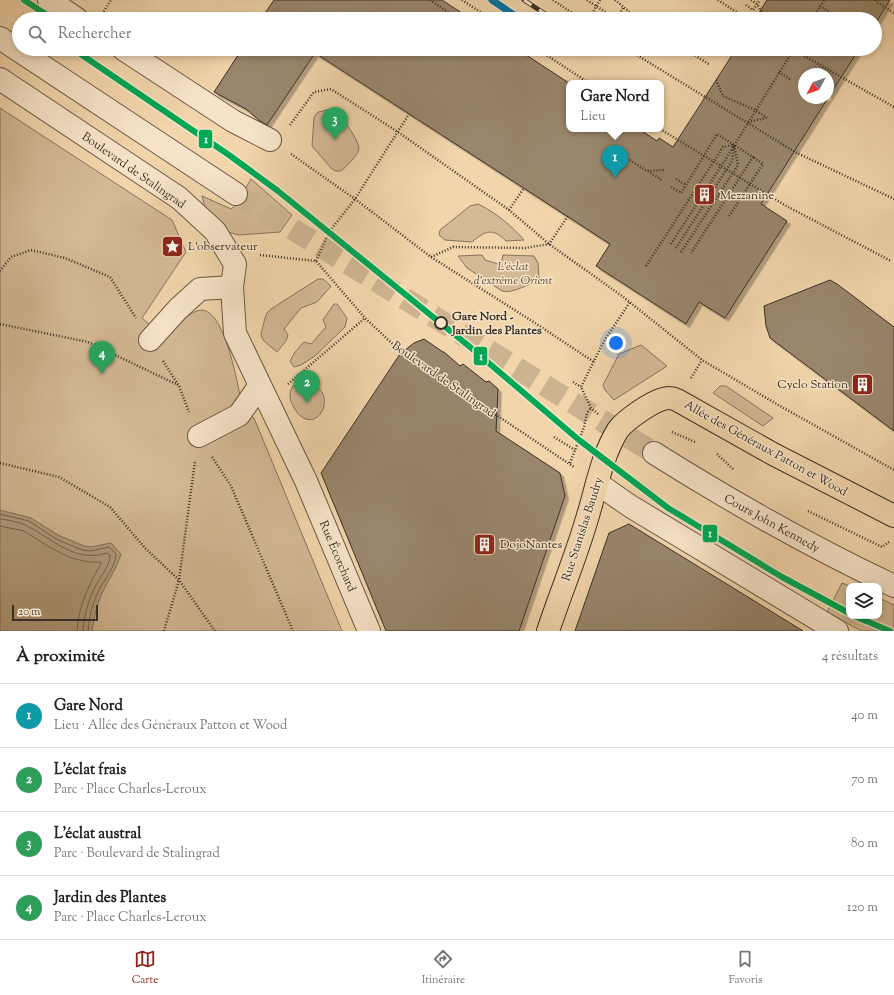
<!DOCTYPE html>
<html lang="fr">
<head>
<meta charset="utf-8">
<style>
	:root { --surface:#fff; --page:#f2f2f2; --text:#222; --muted:#767676; --line:#e0e0e0; --accent:#8f2418 }
	body { margin:0; font-family:"Sorts Mill Goudy",serif; background:var(--page); color:var(--text) }
	.controls { position:absolute; right:12px; bottom:12px; display:grid; overflow:hidden; border-radius:8px; box-shadow:0 2px 6px #0003 }
	.controls button { width:36px; height:36px; display:grid; place-items:center; padding:0; border:0; border-bottom:1px solid var(--line); background:var(--surface); color:var(--text); font:20px sans-serif }
	.compass { position:absolute; left:798px; top:68px; width:36px; height:36px; border-radius:50%; background:var(--surface); box-shadow:0 2px 6px #0003; rotate:229deg }
	.scale { position:absolute; left:12px; bottom:10px; width:86px; box-sizing:border-box; padding-left:4px; border:2px solid #393027; border-top:0; font-size:11px; line-height:14px; white-space:nowrap; color:#393027; -webkit-text-stroke:3px #f7e4c8; paint-order:stroke }
	.you { position:absolute; left:616px; top:343px; width:14px; height:14px; margin:-10px; border:3px solid #fff; border-radius:50%; background:#1a73e8; box-shadow:0 0 0 6px #1a73e833 }
	.badge { display:grid; place-items:center; width:26px; height:26px; border-radius:50%; background:var(--accent); color:#fff; font-size:13px; font-weight:700 }
	.pin { position:absolute; translate:-50% -33px; filter:drop-shadow(0 1px 2px #0008) }
	.pin::after { content:''; position:absolute; top:21px; width:14px; height:12px; background:inherit; clip-path:polygon(0 0,100% 0,50% 100%) }
	.popup { position:absolute; left:566px; top:80px; width:98px; height:52px; box-sizing:border-box; display:grid; place-content:center; border-radius:8px; background:var(--surface); filter:drop-shadow(0 1px 3px #0005); font-size:13px; white-space:nowrap; color:var(--muted) }
	.popup b { font-size:15px; color:var(--text) }
	.popup::after { content:''; position:absolute; left:50%; top:100%; margin-left:-8px; border:8px solid transparent; border-top-color:var(--surface) }
	.list { margin:0; padding:0; list-style:none }
	h2 { display:flex; justify-content:space-between; align-items:center; height:52px; margin:0; padding:0 16px; font-size:17px }
	h2 small { font-size:13px; font-weight:400; color:var(--muted) }
	.list li { display:grid; grid-template-columns:26px 1fr auto; gap:12px; align-items:center; box-sizing:border-box; height:64px; padding:0 16px; border-top:1px solid var(--line) }
	.list b { display:block; font-size:15px; white-space:nowrap }
	.list p { margin:0; font-size:13px; white-space:nowrap; color:var(--muted) }
	.list em { font-size:13px; font-style:normal; color:var(--muted) }
	.icon { flex:none; width:22px; height:22px; fill:none; stroke:currentColor; stroke-width:2; stroke-linecap:round; stroke-linejoin:round }
	.map { position:relative; flex:none; width:894px; height:631px; overflow:hidden }
	.search { position:absolute; background:var(--surface); box-shadow:0 2px 6px #0003; left:12px; right:12px; top:12px; height:44px; display:flex; align-items:center; gap:10px; box-sizing:border-box; padding:0 14px; border-radius:22px; color:var(--muted); font-size:15px }
	.sheet { height:308px; background:var(--surface) }
	nav { display:flex; justify-content:space-around; align-items:center; box-sizing:border-box; height:56px; border-top:1px solid var(--line); background:var(--surface); font-size:11px; color:var(--muted) }
	nav a { display:grid; justify-items:center; gap:2px }
	nav .on { color:var(--accent) }
	.map>svg:first-child { display:block }
	.green { fill:#d3b995; stroke:#86745e }
	.water { fill:#b39d7e; stroke:#82715b }
	.lines { fill:none; stroke-linecap:round; stroke-linejoin:round }
	.shore { stroke:#766652; stroke-width:1 }
	.building { fill:#99866c; stroke:#393027; fill-rule:evenodd; filter:url(#shadow) }
	.minor-tunnel { stroke:#cdb491; stroke-width:22; stroke-dasharray:22 11; stroke-linecap:butt }
	.minor-casing { stroke:#675948; stroke-width:24 }
	.major-casing { stroke:#393027; stroke-width:24 }
	.path { stroke:#393027; stroke-width:2.5; stroke-dasharray:1 2; stroke-linecap:butt }
	.minor { stroke:#f7e4c8; stroke-width:22 }
	.major { stroke:#f2d5ab; stroke-width:22 }
	.rail-casing { stroke:#393027; stroke-width:4.5 }
	.rail { stroke:#f7e4c8; stroke-width:3; stroke-dasharray:9; stroke-linecap:butt }
	.rail-1-casing { stroke:#f7e4c8; stroke-width:10 }
	.rail-1 { stroke:#0075a1; stroke-width:7 }
	.tram-1-casing { stroke:#f7e4c8; stroke-width:9 }
	.tram-1 { stroke:#00a754; stroke-width:6 }
	.stop-dot { fill:#f7e4c8; stroke:#393027; stroke-width:2 }
	.labels { text-anchor:middle; stroke-width:3; stroke-linejoin:round; paint-order:stroke }
	.street-label { font-size:12px; fill:#393027; stroke:#f7e4c8 }
	.poi-label { font-size:12px; fill:#393027; stroke:#f7e4c8; text-anchor:start }
	.park-label { font-size:12px; font-style:italic; fill:#584b3d; stroke:#f7e4c8 }
	.stop-label { font-size:12px; font-weight:bold; fill:#393027; stroke:#f7e4c8; text-anchor:start }
	.line-badge { stroke:#f7e4c8; stroke-width:1.5 }
	.badge-label { font-size:11px; text-anchor:middle; font-weight:bold; fill:#fff }
</style>
</head>
<body>
<div class="map">
<svg width="894" height="631" viewBox="0 0 894 631">
	<defs>
		<filter id="shadow"><feDropShadow dx="3.5" dy="3.5" stdDeviation="0" flood-color="#0004"/></filter>
	</defs>
	<rect width="100%" height="100%" fill="#f2d5ab"/>
	<filter id="stains"><feTurbulence type="fractalNoise" baseFrequency=".005" numOctaves="4"/><feColorMatrix values="0 0 0 0 .2 0 0 0 0 .09 0 0 0 0 .02 0 0 0 .5 -.17"/></filter>
	<radialGradient id="worn" r=".72"><stop offset=".6" stop-color="#630" stop-opacity="0"/><stop offset="1" stop-color="#630" stop-opacity=".3"/></radialGradient>
	<path class="green" d="M0 108 172 220 186 252 142 318 164 337C170 330 177 325 184 319 190 314 198 308 206 311 225 319 236 376 240 395L235 401 254 418 342 631H0Z
		M327 110C331 111 335 112 339 115 344 119 360 143 359 149 358 155 346 167 341 171H336L332 169 312 146 314 117 318 112Z
		M251 179 292 215 280 232 239 235 227 232 205 207 202 196 231 209 236 205Z
		M478 204C496 213 511 225 524 240L506 241C493 228 486 230 472 242L445 240 439 235 440 230 470 206Z
		M482 255 485 260 498 264 502 260 503 255 534 256 538 263 539 278C532 284 511 294 502 291L467 268 458 256Z
		M318 279H323L331 286 317 302 301 308 284 329 288 335 286 341 277 352 264 341 262 338 261 334 265 318 267 313 271 309Z
		M334 304H337L347 318 345 327 315 356 301 365 294 367 290 361 295 352 304 342 311 344 326 327 323 320Z
		M641 345 667 366 614 400 605 390 603 385 619 354Z
		M306 382C312 384 319 387 322 392 332 410 309 436 293 406 289 399 289 392 293 386Z
		M720 386H726L773 418 763 426 713 393Z
		M842 583 850 586 849 616H879V598L894 605V631H861L827 612Z"/>
	<path class="water" d="M0 510 31 518 58 535 84 546 91 547 111 543 121 554C116 570 110 577 103 591 97 604 94 617 92 631H0Z"/>
	<g class="lines">
		<path class="shore" d="M0 514 29 521 56 539 82 550 91 551 109 547 116 554C115 567 106 577 100 588 93 601 89 617 88 631
			M0 519C8 520 20 522 27 526 55 540 74 563 107 553L110 555C110 567 99 578 94 589 88 602 84 617 83 631
			M0 526 24 531 51 548 71 558 89 562H101V564C89 584 78 607 77 631"/>
	</g>
	<path class="building" d="M274 0H442L471 19H261Z
		M767 0H890L875 24V19H755Z
		M242 49H517L569 83V129H639L657 141 659 138 673 147 736 49H859L761 204 787 221 725 318 699 302 686 324 596 266 610 244 315 53 267 125 260 121 246 109 214 92ZM804 74H828V98H804Z
		M830 280 837 284 894 327V431L770 338 766 326 764 306Z
		M424 339 443 352H444L460 366 463 364 486 382 489 381 498 389 496 431 560 473 565 496 519 631H386L321 473 400 354 414 343Z
		M629 524 730 586 803 631H575L609 533Z"/>
	<g class="lines">
		<path class="minor-tunnel" d="M236 194 654 453"/>
		<defs>
			<path id="minor" d="M49 0 77 19
				M0 38 236 194
				M123 49 233 121 270 140
				M0 79 179 198 215 231 235 264 232 287 235 333 306 481 369 631
				M150 340 178 309 200 289 232 287
				M199 436 239 415 260 385
				M654 453C732 502 811 547 894 586
				M597 483 630 506 837 631"/>
			<path id="major" d="M548 631C560 595 575 559 586 522 596 491 601 457 618 430 625 420 656 398 669 398 671 398 675 399 677 400L773 454 894 516"/>
		</defs>
		<use href="#minor" class="minor-casing"/>
		<use href="#major" class="major-casing"/>
		<path class="path" d="M430 0 458 19
			M462 0 491 19
			M553 0 581 19
			M587 0 616 19
			M615 0 638 19
			M718 0 747 19
			M751 0 757 4 766 19
			M876 0 878 3 894 13
			M746 5 753 10 760 0
			M820 6 832 14
			M102 14 111 0
			M589 19 600 0
			M616 19 623 8
			M812 19 824 0
			M537 49 589 83
			M627 49 795 152 894 199
			M685 49 710 65
			M793 49 799 53 805 49
			M799 53 894 107
			M779 72 791 80
			M716 80 723 96 755 110 767 118
			M748 122 766 118
			M290 125 314 92 331 89 398 132 509 210 549 244 622 296 702 360 780 406 894 470
			M660 129 788 207 891 261
			M612 149 647 171 665 170
			M291 154 355 199 431 257 535 323 594 362
			M648 171 663 181
			M676 179 686 185 717 134 753 157 691 253
			M671 187 681 193 686 185
			M509 210 524 188
			M729 216 763 164 753 157
			M671 244 727 157 794 49
			M676 248 732 161 734 145 738 165 681 252
			M260 255 316 261 365 318 399 350 574 467
			M431 257 453 247 525 248 549 244 568 216
			M316 261 329 232 355 199 409 114
			M646 266 723 147 734 145
			M0 271 11 257 31 250 65 258 110 277 136 318
			M0 324 88 342 178 385
			M163 361 179 386 189 412
			M691 378 702 360
			M573 382 581 387
			M288 384 365 318
			M598 414 591 408 581 387 604 341 630 302
			M672 432 695 442
			M554 437 575 450
			M717 454 734 470
			M212 457 231 486 293 631
			M0 463 59 477 110 507 145 548 179 580 215 631
			M570 463 584 427 587 413 591 408
			M808 511 882 547 889 542
			M164 631 179 580 195 461"/>
		<use href="#minor" class="minor"/>
		<use href="#major" class="major"/>
		<defs>
			<path id="rail" d="M524 0 553 19"/>
		</defs>
		<use href="#rail" class="rail-casing"/>
		<use href="#rail" class="rail"/>
		<defs>
			<path id="rail-1" d="M492 0 520 19"/>
		</defs>
		<use href="#rail-1" class="rail-1-casing"/>
		<use href="#rail-1" class="rail-1"/>
		<defs>
			<path id="tram-1" d="M24 0 53 19
				M73 49 229 155 278 191 470 347 579 440 668 508 782 577 849 613
				M854 616 890 631"/>
		</defs>
		<use href="#tram-1" class="tram-1-casing"/>
		<use href="#tram-1" class="tram-1"/>
	</g>
	<defs>
		<symbol id="building-square" viewBox="-11 -11 22 22"><rect x="-9" y="-9" width="18" height="18" rx="4" fill="#8f2418" stroke="#f7e4c8"/><path d="M-4-6H4V6H1V3H-1V6H-4ZM-2.5-4.3h1.7v1.8h-1.7ZM.8-4.3h1.7v1.8H.8ZM-2.5-1h1.7V.8h-1.7ZM.8-1h1.7V.8H.8Z" fill="#fff"/></symbol>
		<symbol id="sight-square" viewBox="-11 -11 22 22"><rect x="-9" y="-9" width="18" height="18" rx="4" fill="#8f2418" stroke="#f7e4c8"/><path d="M0-6L1.8-2.2L6-1.7L2.9 1.2L3.7 5.4L0 3.3L-3.7 5.4L-2.9 1.2L-6-1.7L-1.8-2.2Z" fill="#fff"/></symbol>
	</defs>
	<g fill-rule="evenodd">
		<use href="#building-square" x="692" y="182" width="25" height="25"/>
		<use href="#sight-square" x="160" y="234" width="25" height="25"/>
		<use href="#building-square" x="850" y="372" width="25" height="25"/>
		<use href="#building-square" x="472" y="532" width="25" height="25"/>
	</g>
	<circle class="stop-dot" cx="441" cy="323" r="6"/>
	<g class="labels">
		<g class="street-label">
			<text transform="translate(134 170) rotate(35)" y="4">Boulevard de Stalingrad</text>
			<text transform="translate(444 379) rotate(35)" y="4">Boulevard de Stalingrad</text>
			<text transform="translate(766 448) rotate(29)" y="4">Allée des Généraux Patton et Wood</text>
			<text transform="translate(772 523) rotate(29)" y="4">Cours John Kennedy</text>
			<text transform="translate(582 529) rotate(-72)" y="4">Rue Stanislas Baudry</text>
			<text transform="translate(338 556) rotate(67)" y="4">Rue Écorchard</text>
		</g>
		<g class="poi-label">
			<text x="720" y="199">Mezzanine</text>
			<text x="188" y="250">L'observateur</text>
			<text x="848" y="388" text-anchor="end">Cyclo Station</text>
			<text x="500" y="548">DojoNantes</text>
		</g>
		<g class="park-label">
			<text x="513" y="270">L'éclat<tspan x="513" dy="14">d'extrême Orient</tspan></text>
		</g>
		<g class="stop-label">
			<text x="452" y="320">Gare Nord -<tspan x="452" dy="14">Jardin des Plantes</tspan></text>
		</g>
	</g>
	<g class="line-badge">
		<rect x="198" y="129" width="15" height="20" rx="4" fill="#00a754"/>
		<rect x="473" y="346" width="15" height="20" rx="4" fill="#00a754"/>
		<rect x="702" y="524" width="16" height="19" rx="4" fill="#00a754"/>
	</g>
	<g class="badge-label">
		<text x="206" y="143">1</text>
		<text x="481" y="360">1</text>
		<text x="710" y="537">1</text>
	</g>
	<rect width="100%" height="100%" filter="url(#stains)"/>
	<rect width="100%" height="100%" fill="url(#worn)"/>
</svg>
<div class="controls">
<button><svg class="icon" aria-label="layers" viewBox="0 0 24 24"><path d="M12 4l9 5-9 5-9-5zM3 14l9 5 9-5"/></svg></button>
</div>
<svg class="compass" viewBox="-18 -18 36 36"><path d="M0-13l5 13h-10z" fill="#e53935"/><path d="M0 13l5-13h-10z" fill="#767676"/></svg>
<div class="scale">20 m</div>
<div class="you"></div>
<div class="pin badge" style="left:615px;top:178px;background:#0f9aa8">1</div>
<div class="popup"><b>Gare Nord</b>Lieu</div>
<div class="pin badge" style="left:307px;top:403px;background:#2e9e5b">2</div>
<div class="pin badge" style="left:335px;top:140px;background:#2e9e5b">3</div>
<div class="pin badge" style="left:102px;top:374px;background:#2e9e5b">4</div>
<div class="search"><svg class="icon" aria-label="search" viewBox="0 0 24 24"><circle cx="10" cy="10" r="6"/><path d="M15 15l6 6"/></svg>Rechercher</div>
</div>
<section class="sheet">
<h2>À proximité<small>4 résultats</small></h2>
<ul class="list">
<li><span class="badge" style="background:#0f9aa8">1</span><div><b>Gare Nord</b><p>Lieu · Allée des Généraux Patton et Wood</p></div><em>40 m</em></li>
<li><span class="badge" style="background:#2e9e5b">2</span><div><b>L'éclat frais</b><p>Parc · Place Charles-Leroux</p></div><em>70 m</em></li>
<li><span class="badge" style="background:#2e9e5b">3</span><div><b>L'éclat austral</b><p>Parc · Boulevard de Stalingrad</p></div><em>80 m</em></li>
<li><span class="badge" style="background:#2e9e5b">4</span><div><b>Jardin des Plantes</b><p>Parc · Place Charles-Leroux</p></div><em>120 m</em></li>
</ul>
</section>
<nav>
<a class="on"><svg class="icon" aria-label="map" viewBox="0 0 24 24"><path d="M3 6l6-2 6 2 6-2v14l-6 2-6-2-6 2zM9 4v14M15 6v14"/></svg>Carte</a>
<a><svg class="icon" aria-label="directions" viewBox="0 0 24 24"><path d="M12 3l9 9-9 9-9-9zM9 14v-3h6M13 9l2 2-2 2"/></svg>Itinéraire</a>
<a><svg class="icon" aria-label="saved" viewBox="0 0 24 24"><path d="M7 4h10v16l-5-4-5 4z"/></svg>Favoris</a>
</nav>
</body>
</html>
